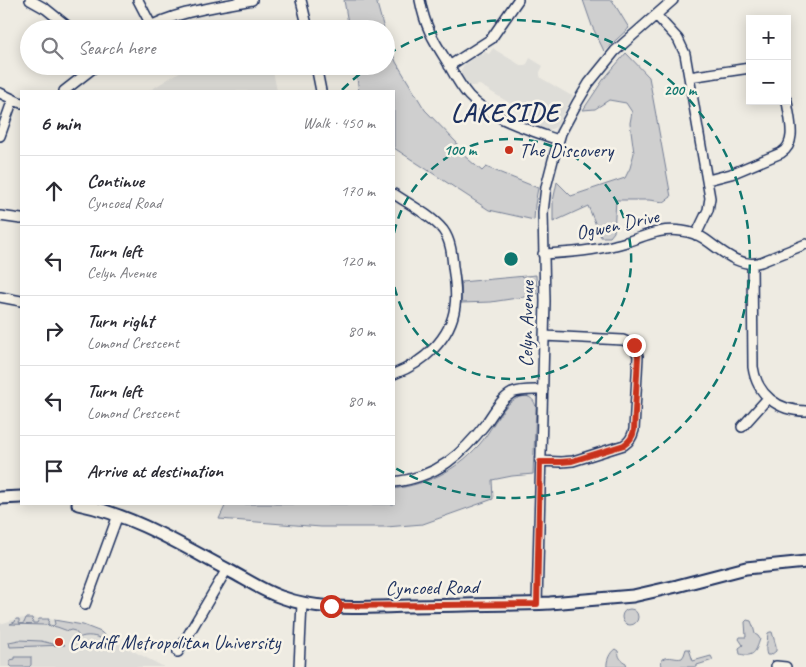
<!DOCTYPE html>
<html lang="en">
<head>
<meta charset="utf-8">
<style>
	:root { --surface:#fff; --page:#f2f2f3; --text:#2b2b33; --muted:#7c7c81; --line:#e1e1e2 }
	body { margin:0; font-family:Caveat,sans-serif; background:var(--page); color:var(--text) }
	.controls { position:absolute; right:15px; top:15px; display:grid; overflow:hidden; border-radius:0px; box-shadow:0 2px 12px #0003 }
	.controls button { width:45px; height:45px; display:grid; place-items:center; padding:0; border:0; border-bottom:1px solid var(--line); background:var(--surface); color:var(--text); font:25px sans-serif }
	.stop { position:absolute; width:15px; height:15px; margin:-11px; border:4px solid #c8321e; border-radius:50%; background:#fff }
	.stop.end { background:#c8321e; border-color:#fff; box-shadow:0 1px 5px #0008 }
	.list { margin:0; padding:0; list-style:none }
	h2 { display:flex; justify-content:space-between; align-items:center; height:65px; margin:0; padding:0 20px; font-size:21px }
	h2 small { font-size:16px; font-weight:400; color:var(--muted) }
	.list li { display:grid; grid-template-columns:32px 1fr auto; gap:15px; align-items:center; box-sizing:border-box; height:70px; padding:0 20px; border-top:1px solid var(--line) }
	.list b { display:block; font-size:19px; white-space:nowrap }
	.list p { margin:0; font-size:16px; white-space:nowrap; color:var(--muted) }
	.list em { font-size:16px; font-style:normal; color:var(--muted) }
	.icon { flex:none; width:28px; height:28px; fill:none; stroke:currentColor; stroke-width:2; stroke-linecap:round; stroke-linejoin:round }
	.map { position:relative; flex:none; width:806px; height:667px; overflow:hidden }
	.search { position:absolute; background:var(--surface); box-shadow:0 2px 12px #0003; left:20px; top:20px; width:375px; height:55px; display:flex; align-items:center; gap:12px; box-sizing:border-box; padding:0 18px; border-radius:28px; color:var(--muted); font-size:19px }
	.panel { position:absolute; background:var(--surface); box-shadow:0 2px 12px #0003; left:20px; top:90px; width:375px; height:415px; border-radius:0px }
	.map>svg:first-child { display:block }
	.built { fill:#deddd8 }
	.green { fill:#cfcfcf; stroke:#757f96 }
	.lines { fill:none; stroke-linecap:round; stroke-linejoin:round }
	.minor-casing { stroke:#1b2f5e; stroke-width:12 }
	.tertiary-casing { stroke:#1b2f5e; stroke-width:15 }
	.minor { stroke:#f7f3e8; stroke-width:9 }
	.tertiary { stroke:#f7f3e8; stroke-width:11 }
	.route { stroke:#c8321e; stroke-width:6 }
	.ring { fill:none; stroke:#0f766e; stroke-width:2.5; stroke-dasharray:9 6 }
	.poi-dot { fill:#c8321e; stroke:#f7f3e8; stroke-width:2 }
	.labels { text-anchor:middle; stroke-width:5; stroke-linejoin:round; paint-order:stroke }
	.poi-label { font-size:20px; fill:#1b2f5e; stroke:#f7f3e8; text-anchor:start }
	.street-label { font-size:20px; fill:#1b2f5e; stroke:#f7f3e8 }
	.district-label { font-size:25px; font-weight:bold; letter-spacing:1px; fill:#1b2f5e; stroke:#f7f3e8 }
	.centre { fill:#0f766e; stroke:#f7f3e8; stroke-width:2.5 }
	.ring-label { font-size:15px; text-anchor:middle; font-weight:bold; fill:#0f766e; stroke:#f7f3e8; stroke-width:5; stroke-linejoin:round; paint-order:stroke }
</style>
</head>
<body>
<div class="map">
<svg width="806" height="667" viewBox="0 0 806 667">
	<rect width="100%" height="100%" fill="#eeebe2"/>
	<filter id="ink" filterUnits="userSpaceOnUse"><feTurbulence type="fractalNoise" baseFrequency=".02" numOctaves="2"/><feDisplacementMap in="SourceGraphic" scale="10" xChannelSelector="R" yChannelSelector="G"/><feConvolveMatrix kernelMatrix="1 2 1 2 8 2 1 2 1" color-interpolation-filters="sRGB"/></filter>
	<g filter="url(#ink)">
		<path class="built" d="M493 48 497 51 522 66 527 64 530 58 543 66 540 72V75L541 78 570 95H573L556 127 549 130 542 128 539 126 537 120 480 85 471 86 467 85 464 82 461 75V70L464 65 479 54 482 55 485 52 489 54Z
			M189 66H272L277 91H149Z
			M28 618 49 619 83 625 164 667H0V624L16 619Z"/>
		<path class="green" d="M344 0H376L384 29H349Z
			M583 0H612L629 28 604 51 592 26Z
			M386 35 396 62 425 110 457 143 455 148 482 171 486 167 538 188 535 205 534 220 489 210 394 148V91H359L355 66H386Z
			M626 53 649 77 671 197 664 202 649 200H616L614 232 610 237H601L588 206 553 222V201L557 182 571 196 625 178 630 168 634 153 630 123 632 112 626 103 609 100 595 109 583 110 603 80Z
			M536 275 537 295 491 302 461 303V282Z
			M526 396C532 398 534 400 536 407L533 474 512 476 492 480 493 499 423 524 386 527H321L219 519 226 504H394V489C429 483 454 472 479 445 489 434 500 410 511 402 516 398 520 397 526 396Z
			M622 617a8 8 0 1 1 16 0a8 8 0 1 1-16 0Z
			M26 618H32L33 623H37L39 619H49L48 623 49 625 53 626 55 624 54 620 83 625 101 632 106 637 104 640C97 636 86 634 79 638H78V635L75 631 71 630 68 631 57 627 44 625 10 624 15 622 16 619H19V622L20 624 24 623Z
			M747 620 751 621 753 626 755 634 758 636 760 639C756 651 754 658 740 654L739 648 743 645 739 639 740 637H746L745 622Z
			M770 632H772L776 646V651L771 655H767C765 649 766 647 767 642 768 640 767 636 768 633Z
			M19 640 41 641 57 645 59 641 65 645 10 647 9 642Z
			M615 649 618 651C619 657 620 660 626 663L627 667H607C606 661 610 652 615 649Z
			M686 649H689L693 661 711 656 713 660 697 665V667H663C661 665 661 662 662 659 671 655 675 660 682 658L684 655Z
			M15 657H31V665L29 667H12L10 665V660L15 659Z"/>
		<g class="lines">
			<defs>
				<path id="minor" d="M30 0 46 9 71 29
					M138 0 151 25
					M301 0 308 29
					M420 0C425 26 432 38 446 60 453 72 459 85 469 96 489 118 530 130 558 140
					M656 15 678 39 685 54 710 198 708 210 696 235
					M145 29C176 11 217 7 252 0
					M316 66 321 91
					M449 66 491 39 518 0
					M689 77 750 68
					M64 91 96 66
					M0 93 21 103
					M0 136 13 99
					M708 180 731 174 781 153C798 143 789 118 787 101
					M394 194C409 204 432 216 443 230 451 241 452 255 453 267 455 280 457 293 455 306 451 339 423 363 394 374
					M0 216 21 219
					M543 254C567 253 592 251 615 245 640 240 655 227 682 231 689 232 697 234 703 238 720 249 739 269 761 262L806 244
					M752 264 753 367C757 395 778 411 806 411
					M0 297 21 301
					M742 427 768 398
					M540 461 561 462 573 461 624 445C630 441 632 437 634 430L638 356 634 345 623 340 544 336
					M394 482C437 477 462 455 487 422 494 412 501 399 512 393 521 389 533 390 543 390
					M537 604 545 301 543 212 546 187 553 160 561 133 577 103 589 83 615 51 673 0
					M85 605 118 515
					M178 652 227 569
					M776 666 786 667
					M299 667 302 603"/>
				<path id="tertiary" d="M0 498 21 497
					M78 504C133 515 181 545 230 571 247 580 263 591 281 597 321 612 367 607 409 606 456 605 503 605 550 603L633 596 677 586 746 568 806 562"/>
			</defs>
			<use href="#minor" class="minor-casing"/>
			<use href="#tertiary" class="tertiary-casing"/>
			<use href="#minor" class="minor"/>
			<use href="#tertiary" class="tertiary"/>
		</g>
	</g>
	<g class="lines" filter="url(#ink)">
		<path class="route" d="M331 606 537 604 540 462H561L572 461 624 445C630 441 633 437 634 430L638 356 637 350 634 345"/>
	</g>
	<g class="ring">
		<path d="M394 233A120 120 0 1 1 394 285"/>
		<path d="M342 90A239 239 0 0 1 369 67M388 54A239 239 0 1 1 395 468"/>
	</g>
	<g class="poi-dot">
		<circle cx="509" cy="150" r="5"/>
		<circle cx="59" cy="642" r="5"/>
	</g>
	<g class="labels">
		<g class="poi-label">
			<text x="519" y="157">The Discovery</text>
			<text x="69" y="649">Cardiff Metropolitan University</text>
		</g>
		<g class="street-label">
			<text transform="translate(617 224) rotate(-12)" y="7">Ogwen Drive</text>
			<text transform="translate(526 324) rotate(-89)" y="7">Celyn Avenue</text>
			<text transform="translate(432 587) rotate(-1)" y="7">Cyncoed Road</text>
		</g>
		<g class="district-label">
			<text x="505" y="121">LAKESIDE</text>
		</g>
	</g>
	<circle cx="511" cy="259" r="8" class="centre"/>
	<g class="ring-label">
		<text x="680" y="95">200 m</text>
		<text x="460" y="155">100 m</text>
	</g>
</svg>
<div class="controls">
<button>+</button>
<button>−</button>
</div>
<div class="stop" style="left:331px;top:606px"></div>
<div class="stop end" style="left:634px;top:345px"></div>
<div class="search"><svg class="icon" aria-label="search" viewBox="0 0 24 24"><circle cx="10" cy="10" r="6"/><path d="M15 15l6 6"/></svg>Search here</div>
<section class="panel">
<h2>6 min<small>Walk · 450 m</small></h2>
<ul class="list">
<li><svg class="icon" aria-label="ahead" viewBox="0 0 24 24"><path d="M12 20V5M6 11l6-6 6 6"/></svg><div><b>Continue</b><p>Cyncoed Road</p></div><em>170 m</em></li>
<li><svg class="icon" aria-label="left" viewBox="0 0 24 24"><path d="M17 20v-9H6M10 6l-5 5 5 5"/></svg><div><b>Turn left</b><p>Celyn Avenue</p></div><em>120 m</em></li>
<li><svg class="icon" aria-label="right" viewBox="0 0 24 24"><path d="M7 20v-9h11M14 6l5 5-5 5"/></svg><div><b>Turn right</b><p>Lomond Crescent</p></div><em>80 m</em></li>
<li><svg class="icon" aria-label="left" viewBox="0 0 24 24"><path d="M17 20v-9H6M10 6l-5 5 5 5"/></svg><div><b>Turn left</b><p>Lomond Crescent</p></div><em>80 m</em></li>
<li><svg class="icon" aria-label="arrive" viewBox="0 0 24 24"><path d="M6 21V4h12l-3 4 3 4H6"/></svg><div><b>Arrive at destination</b></div></li>
</ul>
</section>
</div>
</body>
</html>
